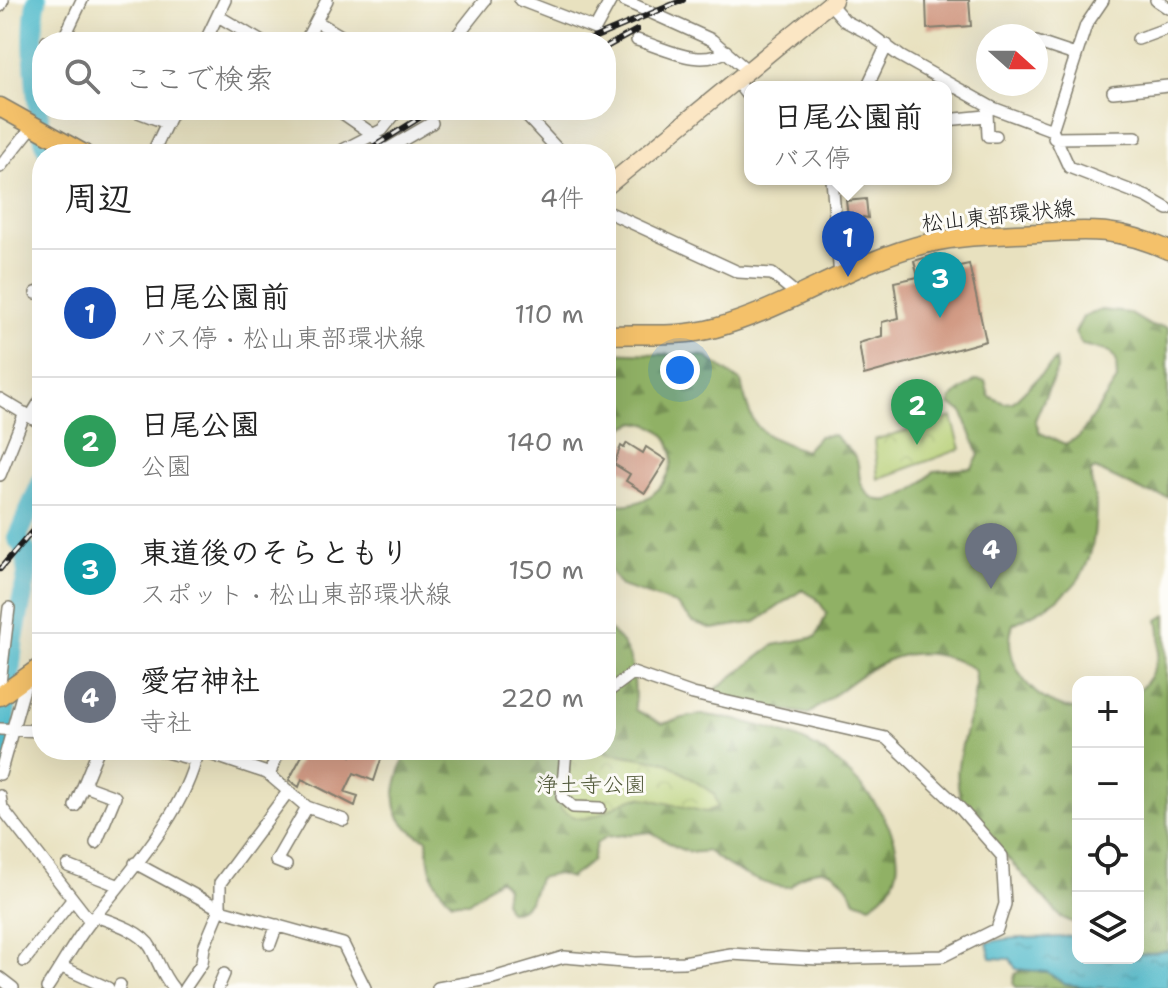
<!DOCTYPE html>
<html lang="ja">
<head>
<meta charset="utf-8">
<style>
	:root { --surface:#fff; --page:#f6f6f6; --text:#222; --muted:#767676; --line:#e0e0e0; --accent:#c8321e }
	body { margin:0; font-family:"Shantell Sans","Klee One",sans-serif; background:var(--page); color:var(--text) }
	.controls { position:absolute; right:24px; bottom:24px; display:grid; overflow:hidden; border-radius:16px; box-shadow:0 8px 32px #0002 }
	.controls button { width:72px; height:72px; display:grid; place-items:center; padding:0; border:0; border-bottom:2px solid var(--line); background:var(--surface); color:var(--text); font:40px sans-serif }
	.compass { position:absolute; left:976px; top:24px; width:72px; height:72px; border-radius:50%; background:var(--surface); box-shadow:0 8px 32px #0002; rotate:111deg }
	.you { position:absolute; left:680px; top:370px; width:28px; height:28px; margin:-20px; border:6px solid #fff; border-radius:50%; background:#1a73e8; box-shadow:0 0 0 12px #1a73e833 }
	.badge { display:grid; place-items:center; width:52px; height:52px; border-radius:50%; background:var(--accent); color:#fff; font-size:26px; font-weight:700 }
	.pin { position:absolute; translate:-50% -66px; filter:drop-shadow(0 2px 4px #0008) }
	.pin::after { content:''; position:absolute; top:42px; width:28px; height:24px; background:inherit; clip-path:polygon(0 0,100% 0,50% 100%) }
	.popup { position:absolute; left:744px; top:81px; width:208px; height:104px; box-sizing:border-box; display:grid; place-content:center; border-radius:16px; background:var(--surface); filter:drop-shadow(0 2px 6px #0005); font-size:26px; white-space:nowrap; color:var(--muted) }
	.popup b { font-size:30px; color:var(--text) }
	.popup::after { content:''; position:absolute; left:50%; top:100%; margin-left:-16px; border:16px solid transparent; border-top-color:var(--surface) }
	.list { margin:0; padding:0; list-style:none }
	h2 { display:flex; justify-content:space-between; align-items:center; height:104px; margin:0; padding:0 32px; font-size:34px }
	h2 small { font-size:26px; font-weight:400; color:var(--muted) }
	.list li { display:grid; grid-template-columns:52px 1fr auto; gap:24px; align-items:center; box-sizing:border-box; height:128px; padding:0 32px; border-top:2px solid var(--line) }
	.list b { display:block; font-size:30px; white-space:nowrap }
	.list p { margin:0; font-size:26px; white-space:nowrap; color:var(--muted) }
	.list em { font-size:26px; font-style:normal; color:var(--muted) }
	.icon { flex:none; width:44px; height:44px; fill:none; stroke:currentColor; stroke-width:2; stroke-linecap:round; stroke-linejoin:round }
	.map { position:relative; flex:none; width:1168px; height:988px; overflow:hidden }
	.search { position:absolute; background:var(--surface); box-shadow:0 8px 32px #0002; left:32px; top:32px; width:584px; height:88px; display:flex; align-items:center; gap:20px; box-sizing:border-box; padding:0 28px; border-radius:32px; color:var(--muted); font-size:30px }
	.panel { position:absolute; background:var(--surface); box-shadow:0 8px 32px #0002; left:32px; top:144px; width:584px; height:616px; border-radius:32px }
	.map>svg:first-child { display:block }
	.forest { fill:url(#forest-firs); stroke:#566640; stroke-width:2; fill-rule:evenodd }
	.park { fill:url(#park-crowns); stroke:#687548; stroke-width:2 }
	.water { fill:url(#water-ripples); stroke:#366b74; stroke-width:2 }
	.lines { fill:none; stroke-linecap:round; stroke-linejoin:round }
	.river { stroke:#4fbacb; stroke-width:20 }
	.building { fill:#d29b85 }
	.minor-casing { stroke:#827e6e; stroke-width:14 }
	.secondary-casing { stroke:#827e6e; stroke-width:19 }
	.primary-casing { stroke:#827e6e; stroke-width:21 }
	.minor { stroke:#fff; stroke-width:11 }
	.secondary { stroke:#fbe6c4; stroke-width:16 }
	.primary { stroke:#f4c16b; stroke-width:18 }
	.rail-casing { stroke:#1c1c1c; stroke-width:6 }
	.rail { stroke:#fdfcf7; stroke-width:3; stroke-dasharray:9; stroke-linecap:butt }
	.labels { text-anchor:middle; stroke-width:6; stroke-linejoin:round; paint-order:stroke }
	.street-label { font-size:22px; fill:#1c1c1c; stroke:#fdfcf7 }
	.park-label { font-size:22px; fill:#525a3a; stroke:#fdfcf7 }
</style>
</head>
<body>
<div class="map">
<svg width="1168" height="988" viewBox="0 0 1168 988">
	<defs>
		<pattern id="forest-firs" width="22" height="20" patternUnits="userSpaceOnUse" patternTransform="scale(2)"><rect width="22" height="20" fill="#90b165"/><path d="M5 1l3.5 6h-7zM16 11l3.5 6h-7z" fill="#758f52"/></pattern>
		<pattern id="park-crowns" width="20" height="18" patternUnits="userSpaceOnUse" patternTransform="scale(2)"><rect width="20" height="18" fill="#b5ce73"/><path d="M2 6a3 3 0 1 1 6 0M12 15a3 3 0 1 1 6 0" fill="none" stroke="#9bb063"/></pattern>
		<pattern id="water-ripples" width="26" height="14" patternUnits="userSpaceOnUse" patternTransform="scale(2)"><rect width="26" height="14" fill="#4fbacb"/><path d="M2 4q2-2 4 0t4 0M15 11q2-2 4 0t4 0" fill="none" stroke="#449fae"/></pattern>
	</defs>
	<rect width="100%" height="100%" fill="#fdfcf7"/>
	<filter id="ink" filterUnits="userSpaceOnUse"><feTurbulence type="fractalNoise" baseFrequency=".0125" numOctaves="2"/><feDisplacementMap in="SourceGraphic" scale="16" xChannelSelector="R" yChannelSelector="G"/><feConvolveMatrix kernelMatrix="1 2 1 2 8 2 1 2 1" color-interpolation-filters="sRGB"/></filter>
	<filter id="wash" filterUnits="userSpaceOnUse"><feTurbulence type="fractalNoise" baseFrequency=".006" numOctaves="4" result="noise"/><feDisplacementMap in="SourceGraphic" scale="32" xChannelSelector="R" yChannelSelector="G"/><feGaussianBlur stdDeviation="1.8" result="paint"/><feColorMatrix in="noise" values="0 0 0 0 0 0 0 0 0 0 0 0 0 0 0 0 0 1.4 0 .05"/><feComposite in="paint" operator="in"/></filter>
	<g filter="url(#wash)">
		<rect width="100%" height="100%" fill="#e8e1bf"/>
		<path class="forest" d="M1101 310 1129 313 1151 326 1168 327V497L1144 492 1095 469 1091 472C1090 486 1096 495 1096 508 1094 580 1074 594 1013 624 999 663 1037 709 1078 709V925L1061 917 966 812C940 760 982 719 974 669 904 629 864 673 809 714L717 700 716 689 774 645 816 637 827 613 816 598 802 590 756 622 713 629 693 622 676 604 621 586 609 569 606 501C664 523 705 431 636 422L618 430 606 456V352L705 356 741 382C753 433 758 433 805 451L819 436 834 435C840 442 851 450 856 458 860 465 858 476 861 483 877 520 919 489 934 471L972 468 979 455 962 411 950 405 951 398 976 380 985 381 989 396 1004 403 1013 402 1056 360 1057 369 1035 420 1040 433 1065 444 1079 437 1117 380 1116 360 1110 352 1082 345 1075 333 1083 317Z
			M1166 615 1168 951 1138 955V691C1157 675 1164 643 1158 620Z
			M606 628C636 648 635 678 635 710L662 724C674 721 691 714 704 715 732 717 785 731 810 744 859 770 941 864 870 905L855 900C839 867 817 859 790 887 761 887 730 868 707 851 682 856 672 844 651 832L606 837 596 844 592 861 570 878 558 874 538 878C533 896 529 911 509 911L504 901 506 887 499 879 468 902H452C431 883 428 867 427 839 383 822 392 786 408 750H606ZM597 751 666 762 714 794 706 812 652 798H630L582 752Z
			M1022 970 1047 972 1065 984 1094 988H1017L1013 983 1015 974Z"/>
		<path class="park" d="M952 417 961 449 878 479 874 440Z
			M597 751 666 762 714 794 718 807 706 812 640 797C611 801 590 834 561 809L559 779 570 756Z"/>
		<path class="water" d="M1078 935V958H1138V955L1168 951V988H1094L1065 984 1047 972 1016 969 1010 959 991 958 987 943C1017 934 1047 941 1078 935Z"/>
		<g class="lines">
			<path class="river" d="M37 0C29 30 36 126 49 154
				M0 760 14 638 27 575 26 551 17 538 42 481"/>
		</g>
		<g id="blocks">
			<path class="building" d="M926 0H969L971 26 927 29Z
				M866 199 868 218 863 217 864 231 850 232 846 201Z
				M937 254 941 270 969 264 986 341 864 375 859 343 882 336V322L899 318 894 282 918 277 914 261Z
				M627 443 643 453 646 447 666 460 645 493 626 481 630 474 614 464 621 446 624 448Z
				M305 750H341L351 756 353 750H384L374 781 354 773 345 792 358 796 355 806 302 779 299 787 289 780Z"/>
		</g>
	</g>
	<g filter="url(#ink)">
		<use href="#blocks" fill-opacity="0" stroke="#827e6e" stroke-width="2"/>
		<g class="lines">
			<defs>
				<path id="minor" d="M520 0 595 29 611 0
					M623 0 712 40 748 71
					M1103 0 1086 25 1052 130 1069 167 1147 197 1168 209
					M1156 0 1168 8
					M830 4 845 21 870 34 900 56 993 108 1052 130
					M0 6 3 0
					M218 16 262 42
					M316 21 351 42
					M1138 39 1168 28
					M637 40C665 48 700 69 726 51
					M47 41 50 42
					M62 42 82 0
					M205 42 225 0
					M305 42 327 0
					M452 42 485 0
					M1036 42 1075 55
					M736 81 750 99
					M867 87 887 45
					M1113 92 1168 86
					M133 110 167 123
					M338 110 374 135 383 150
					M521 110 562 154
					M987 112 988 136H996
					M946 120 986 116
					M1054 138 1136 137
					M343 150 382 130 398 110
					M152 154 173 110
					M379 154 432 123
					M0 167 32 127
					M832 179 840 277
					M606 211 738 272 772 274 799 296
					M36 293 42 291
					M0 399 42 424
					M31 416 42 398
					M0 475 25 413
					M0 683 9 608
					M0 729 42 731
					M158 750 196 760
					M198 750 267 773 307 807 344 820
					M566 750 562 797 573 807 600 808
					M0 774 27 678
					M269 774 280 750
					M85 786 115 797 96 843
					M0 796 2 808 90 921
					M75 806 98 750
					M135 863 224 911 343 944 365 988
					M286 865 276 861 307 807
					M68 866 117 885
					M95 916C112 922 142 931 151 948 159 963 162 975 173 988
					M270 944 277 925
					M24 961 72 900
					M62 967 108 988
					M0 978 13 988
					M47 988C62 966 74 942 91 921 130 871 185 813 198 750
					M119 988 120 985
					M185 988 202 963 204 947 220 909V883L287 793
					M218 988 224 974
					M438 988 493 978 564 957 635 963 683 962 731 954 818 959 943 956 997 929 1005 904 1002 856 960 808 886 738 693 694 633 673 606 693"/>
				<path id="secondary" d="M606 187 834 0"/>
				<path id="primary" d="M0 107 84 154
					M606 335C643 333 678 338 715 328 789 308 854 260 929 243 964 235 1002 235 1038 233 1089 229 1120 228 1168 250
					M0 696 42 666"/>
			</defs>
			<use href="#minor" class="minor-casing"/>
			<use href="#secondary" class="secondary-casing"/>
			<use href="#primary" class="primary-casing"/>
			<use href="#minor" class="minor"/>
			<use href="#secondary" class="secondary"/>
			<use href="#primary" class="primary"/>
			<defs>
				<path id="rail" d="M584 42 683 0
					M606 47 637 30
					M362 154 432 110
					M0 569 42 520"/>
			</defs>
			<use href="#rail" class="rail-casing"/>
			<use href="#rail" class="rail"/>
		</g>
	</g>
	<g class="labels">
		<g class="street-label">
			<text transform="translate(998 215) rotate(-6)" y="8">松山東部環状線</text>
		</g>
		<g class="park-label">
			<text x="591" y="792">浄土寺公園</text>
		</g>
	</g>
</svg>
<div class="controls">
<button>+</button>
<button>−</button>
<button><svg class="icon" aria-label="locate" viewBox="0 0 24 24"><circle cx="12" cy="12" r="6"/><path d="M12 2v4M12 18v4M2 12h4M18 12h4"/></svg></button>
<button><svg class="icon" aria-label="layers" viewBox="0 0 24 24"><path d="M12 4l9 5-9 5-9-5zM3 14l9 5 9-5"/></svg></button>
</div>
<svg class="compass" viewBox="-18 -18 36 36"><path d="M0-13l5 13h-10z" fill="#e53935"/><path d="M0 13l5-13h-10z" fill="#767676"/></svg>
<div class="you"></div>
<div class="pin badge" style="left:848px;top:277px;background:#1a4fb4">1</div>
<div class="popup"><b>日尾公園前</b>バス停</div>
<div class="pin badge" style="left:917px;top:445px;background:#2e9e5b">2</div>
<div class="pin badge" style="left:940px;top:318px;background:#0f9aa8">3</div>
<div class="pin badge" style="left:991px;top:589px;background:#6b7280">4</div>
<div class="search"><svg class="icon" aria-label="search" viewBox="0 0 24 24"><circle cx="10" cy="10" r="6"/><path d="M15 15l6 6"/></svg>ここで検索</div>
<section class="panel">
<h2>周辺<small>4件</small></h2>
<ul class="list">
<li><span class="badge" style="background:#1a4fb4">1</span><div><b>日尾公園前</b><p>バス停 · 松山東部環状線</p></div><em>110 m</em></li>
<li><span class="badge" style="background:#2e9e5b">2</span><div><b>日尾公園</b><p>公園</p></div><em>140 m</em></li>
<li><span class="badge" style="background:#0f9aa8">3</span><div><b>東道後のそらともり</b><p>スポット · 松山東部環状線</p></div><em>150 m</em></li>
<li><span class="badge" style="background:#6b7280">4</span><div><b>愛宕神社</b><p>寺社</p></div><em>220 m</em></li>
</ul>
</section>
</div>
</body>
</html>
